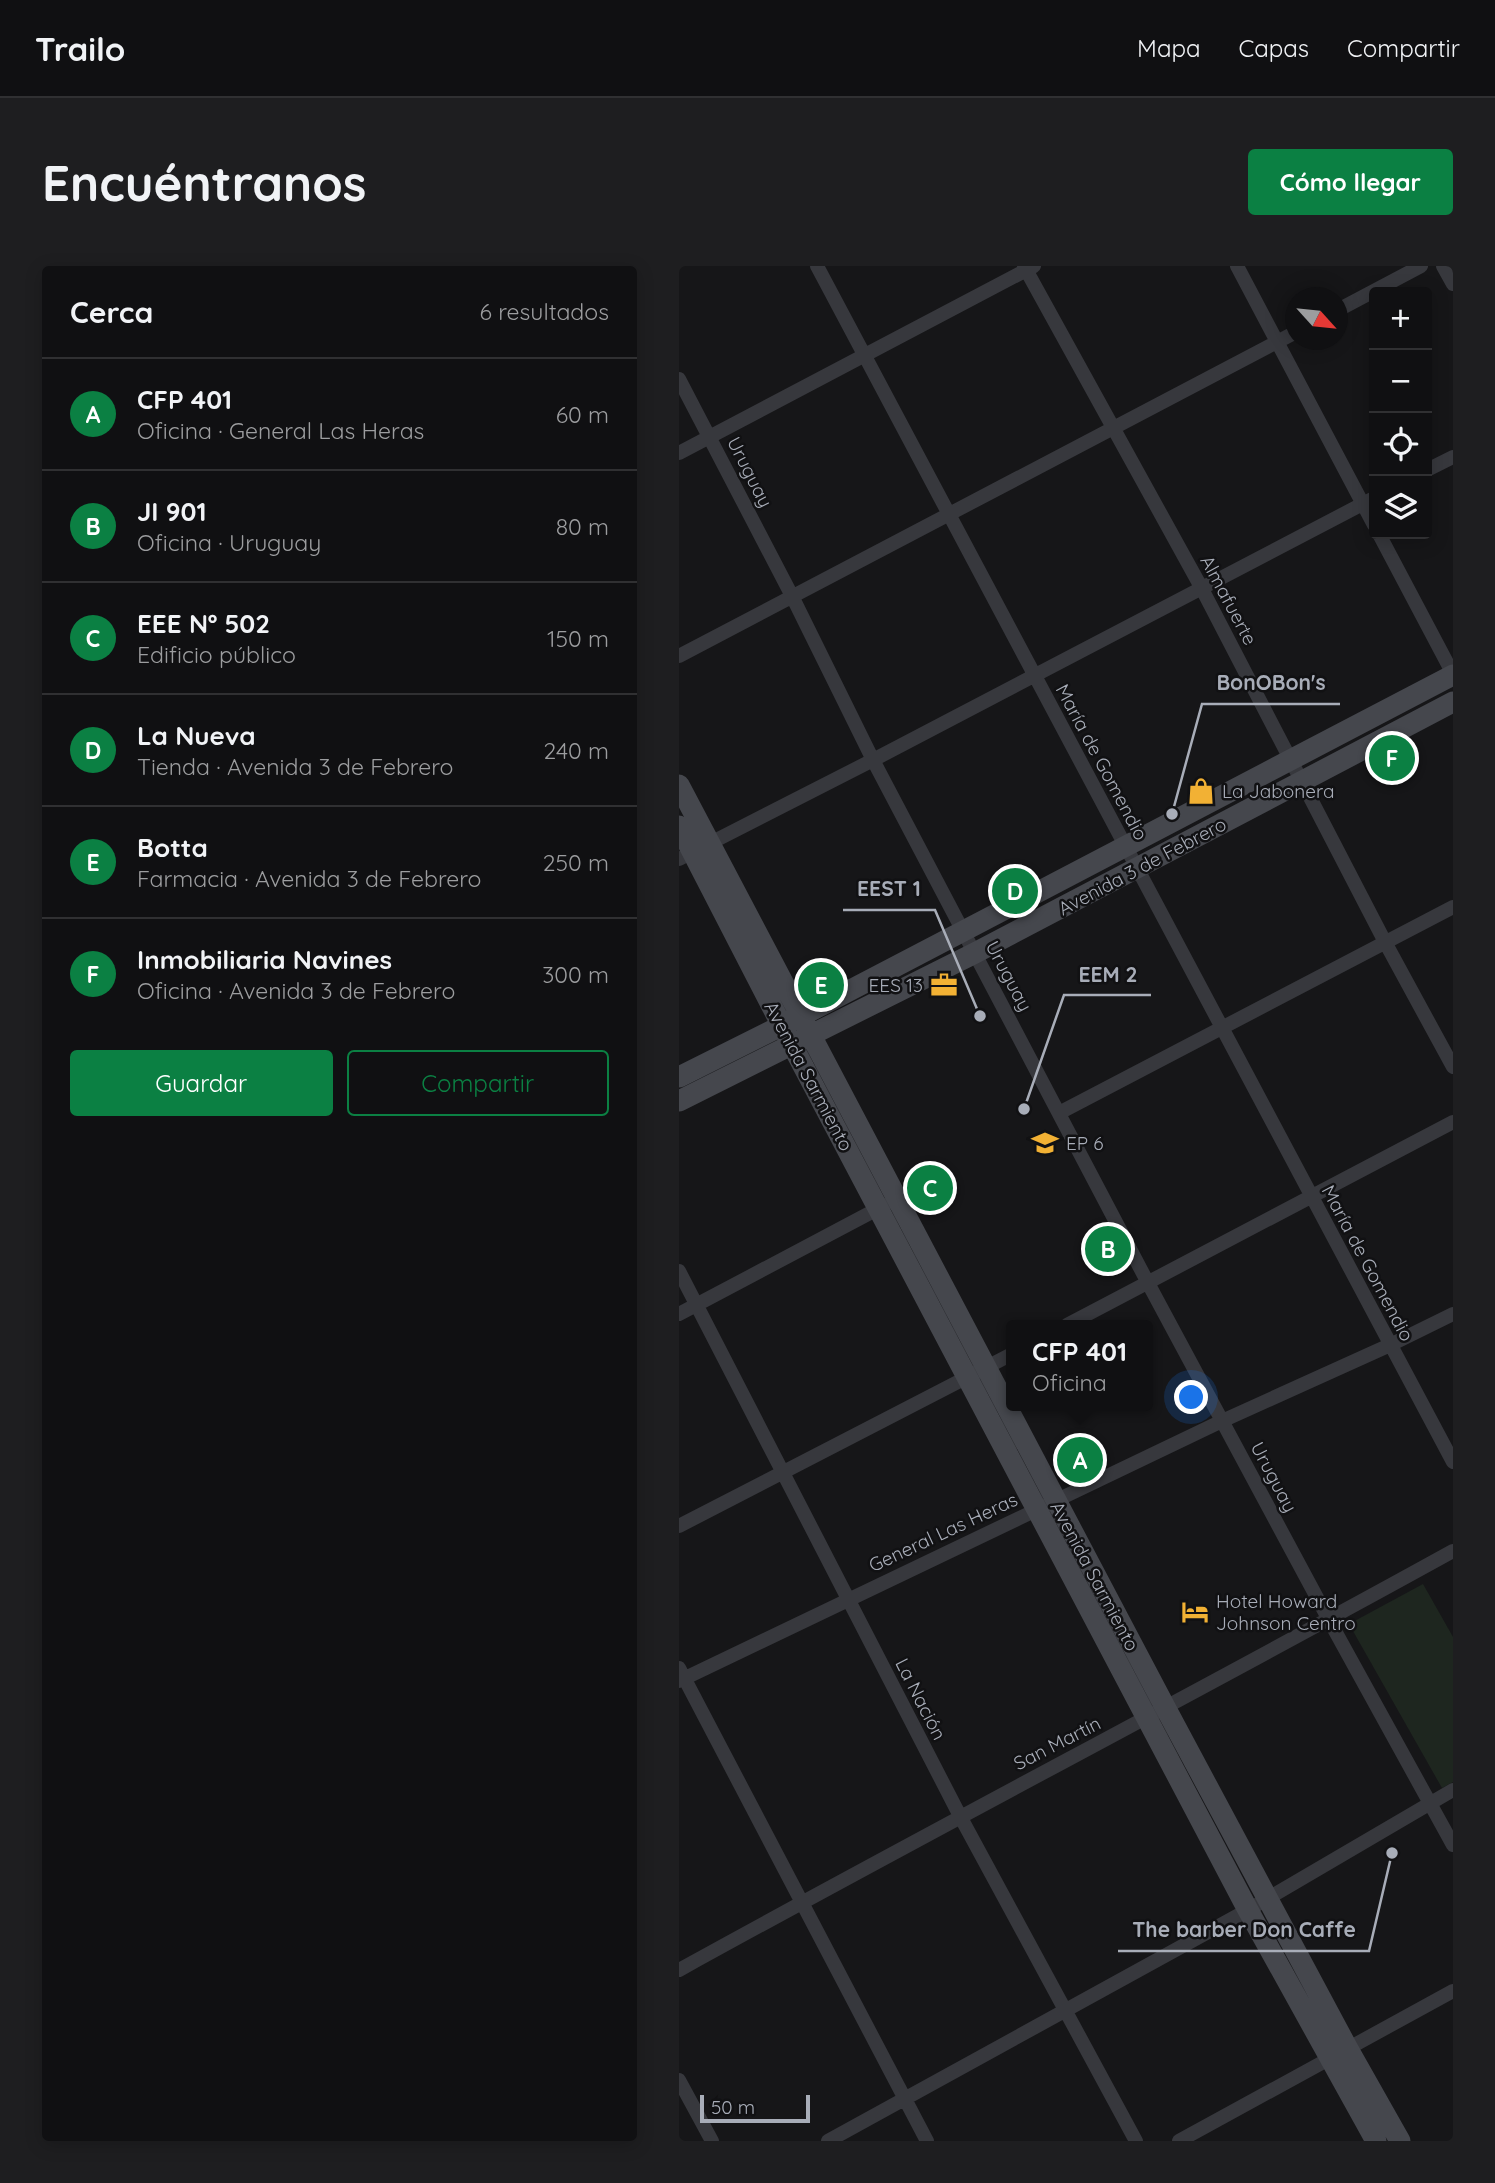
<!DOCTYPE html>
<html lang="es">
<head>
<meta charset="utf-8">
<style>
	:root { --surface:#101012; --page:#1e1e20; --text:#f1f3f6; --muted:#9c9d9f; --line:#303032; --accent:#0b8043 }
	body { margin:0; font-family:Quicksand,sans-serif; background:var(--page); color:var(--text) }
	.controls { position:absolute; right:21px; top:21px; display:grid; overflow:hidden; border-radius:7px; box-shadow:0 4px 18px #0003 }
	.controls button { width:63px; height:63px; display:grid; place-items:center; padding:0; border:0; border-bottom:2px solid var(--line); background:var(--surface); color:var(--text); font:35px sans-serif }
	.compass { position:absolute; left:606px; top:21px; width:63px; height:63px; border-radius:50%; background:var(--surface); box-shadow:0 4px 18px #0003; rotate:117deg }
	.scale { position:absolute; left:21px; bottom:18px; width:110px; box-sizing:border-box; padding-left:7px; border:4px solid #a8adb8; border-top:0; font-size:19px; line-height:24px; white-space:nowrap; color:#a8adb8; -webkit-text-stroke:5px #111113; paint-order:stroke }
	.you { position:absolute; left:513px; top:1132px; width:24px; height:24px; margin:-18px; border:5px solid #fff; border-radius:50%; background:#1a73e8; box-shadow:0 0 0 10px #1a73e833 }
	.badge { display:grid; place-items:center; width:46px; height:46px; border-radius:50%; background:var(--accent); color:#fff; font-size:23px; font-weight:700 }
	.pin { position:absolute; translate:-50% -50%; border:4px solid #fff; box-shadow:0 2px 7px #0006 }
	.popup { position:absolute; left:327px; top:1054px; width:147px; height:91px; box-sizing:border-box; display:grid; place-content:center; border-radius:7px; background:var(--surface); filter:drop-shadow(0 2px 5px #0005); font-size:23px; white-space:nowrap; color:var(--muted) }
	.popup b { font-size:26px; color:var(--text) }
	.popup::after { content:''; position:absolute; left:50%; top:100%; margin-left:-14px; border:14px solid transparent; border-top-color:var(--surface) }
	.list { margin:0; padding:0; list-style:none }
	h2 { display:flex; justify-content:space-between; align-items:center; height:91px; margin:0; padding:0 28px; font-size:30px }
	h2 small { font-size:23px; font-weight:400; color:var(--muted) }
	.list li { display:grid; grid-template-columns:46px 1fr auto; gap:21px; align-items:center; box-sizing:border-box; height:112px; padding:0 28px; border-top:2px solid var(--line) }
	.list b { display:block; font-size:26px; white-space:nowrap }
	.list p { margin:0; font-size:23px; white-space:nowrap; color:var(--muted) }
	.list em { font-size:23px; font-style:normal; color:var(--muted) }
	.actions { display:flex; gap:14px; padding:21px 28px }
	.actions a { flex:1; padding:16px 0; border:2px solid var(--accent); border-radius:7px; text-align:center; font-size:24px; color:var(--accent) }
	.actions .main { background:var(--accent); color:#fff }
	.icon { flex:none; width:38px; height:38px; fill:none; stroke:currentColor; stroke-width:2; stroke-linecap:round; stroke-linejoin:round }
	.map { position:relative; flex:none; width:774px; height:1875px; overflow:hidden; border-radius:7px }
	header { display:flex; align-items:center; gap:42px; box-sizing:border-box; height:98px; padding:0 35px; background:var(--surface); border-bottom:2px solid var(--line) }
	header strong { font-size:33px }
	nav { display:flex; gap:38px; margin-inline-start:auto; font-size:24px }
	.intro { display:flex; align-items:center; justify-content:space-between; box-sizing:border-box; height:168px; padding:0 42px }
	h1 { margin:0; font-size:49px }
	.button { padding:18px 32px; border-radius:7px; background:var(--accent); color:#fff; font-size:24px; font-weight:700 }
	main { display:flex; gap:42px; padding:0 42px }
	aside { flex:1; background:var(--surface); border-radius:7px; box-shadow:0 4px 18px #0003 }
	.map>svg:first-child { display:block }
	.green { fill:#1e261f }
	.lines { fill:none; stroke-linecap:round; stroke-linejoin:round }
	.street { stroke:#37383d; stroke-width:14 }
	.secondary { stroke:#45474d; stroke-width:21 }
	.labels { text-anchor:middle; stroke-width:5; stroke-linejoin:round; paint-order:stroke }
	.street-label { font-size:19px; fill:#a8adb8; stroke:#111113 }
	.poi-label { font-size:19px; fill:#a8adb8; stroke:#111113; text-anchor:start }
	.leader { fill:none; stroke:#a8adb8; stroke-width:2.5 }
	.callout-dot { fill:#a8adb8; stroke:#111113; stroke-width:2.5 }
	.callout-label { font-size:21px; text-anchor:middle; font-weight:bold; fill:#a8adb8; stroke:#111113; stroke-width:5; stroke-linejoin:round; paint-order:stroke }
</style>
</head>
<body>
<header>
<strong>Trailo</strong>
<nav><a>Mapa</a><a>Capas</a><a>Compartir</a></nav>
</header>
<div class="intro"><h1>Encuéntranos</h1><a class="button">Cómo llegar</a></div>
<main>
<aside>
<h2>Cerca<small>6 resultados</small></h2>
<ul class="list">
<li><span class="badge">A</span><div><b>CFP 401</b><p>Oficina · General Las Heras</p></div><em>60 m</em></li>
<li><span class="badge">B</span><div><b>JI 901</b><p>Oficina · Uruguay</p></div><em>80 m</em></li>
<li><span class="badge">C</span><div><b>EEE Nº 502</b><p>Edificio público</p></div><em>150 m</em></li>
<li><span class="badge">D</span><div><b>La Nueva</b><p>Tienda · Avenida 3 de Febrero</p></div><em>240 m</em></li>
<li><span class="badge">E</span><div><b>Botta</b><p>Farmacia · Avenida 3 de Febrero</p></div><em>250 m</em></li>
<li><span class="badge">F</span><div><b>Inmobiliaria Navines</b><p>Oficina · Avenida 3 de Febrero</p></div><em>300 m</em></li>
</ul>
<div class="actions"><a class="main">Guardar</a><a>Compartir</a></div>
</aside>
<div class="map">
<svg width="774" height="1875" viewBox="0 0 774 1875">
	<rect width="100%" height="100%" fill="#161618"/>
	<path class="green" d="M744 1318 774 1371V1516L763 1522 670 1358Z"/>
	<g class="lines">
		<path class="street" d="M138 0 774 1196
			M345 0 522 321 706 676 774 801
			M558 0 695 259
			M764 0 774 18
			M659 44 742 0
			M0 113 113 330 194 494 469 1017 650 1354 774 1579
			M0 187 355 0
			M748 204 774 191
			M700 268 774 408
			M0 390 617 66
			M0 593 194 494 695 232
			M380 847 774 641
			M0 1005 281 1550 457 1875
			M0 1048 206 939
			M388 1059 774 856
			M0 1260 333 1088
			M0 1402 248 1875
			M0 1415 543 1155 711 1079 774 1048
			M0 1704C257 1562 517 1427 774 1285
			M0 1814 33 1875
			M149 1875 569 1644 774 1524
			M500 1875 774 1725"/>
		<path class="secondary" d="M0 519 486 1441 669 1783 721 1875
			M0 560 103 760 569 1644 697 1875
			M0 811 122 750 774 409
			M0 835 296 687 774 436"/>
	</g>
	<defs>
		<symbol id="shop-bare" viewBox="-9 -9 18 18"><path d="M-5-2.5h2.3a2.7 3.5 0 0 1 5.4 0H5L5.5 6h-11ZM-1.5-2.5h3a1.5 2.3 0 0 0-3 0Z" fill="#f2b134" stroke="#111113" stroke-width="2.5" paint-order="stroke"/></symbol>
		<symbol id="office-bare" viewBox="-9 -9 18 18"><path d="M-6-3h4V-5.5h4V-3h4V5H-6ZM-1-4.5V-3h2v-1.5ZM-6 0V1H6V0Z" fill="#f2b134" stroke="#111113" stroke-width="2.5" paint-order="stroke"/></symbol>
		<symbol id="school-bare" viewBox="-9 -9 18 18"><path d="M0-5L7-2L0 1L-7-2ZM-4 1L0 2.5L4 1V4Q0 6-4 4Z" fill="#f2b134" stroke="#111113" stroke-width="2.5" paint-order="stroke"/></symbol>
		<symbol id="hotel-bare" viewBox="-9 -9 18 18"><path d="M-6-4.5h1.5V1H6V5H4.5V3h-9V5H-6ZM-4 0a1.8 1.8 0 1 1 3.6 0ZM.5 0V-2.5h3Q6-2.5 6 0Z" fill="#f2b134" stroke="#111113" stroke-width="2.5" paint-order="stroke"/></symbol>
	</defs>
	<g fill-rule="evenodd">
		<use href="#shop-bare" x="503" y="506" width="38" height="38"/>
		<use href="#office-bare" x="246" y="700" width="38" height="38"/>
		<use href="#school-bare" x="347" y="858" width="38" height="38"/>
		<use href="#hotel-bare" x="497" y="1327" width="38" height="38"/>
	</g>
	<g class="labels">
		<g class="street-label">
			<text transform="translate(71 206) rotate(63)" y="7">Uruguay</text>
			<text transform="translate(550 334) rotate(62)" y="7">Almafuerte</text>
			<text transform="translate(423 496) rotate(62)" y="7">María de Gomendio</text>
			<text transform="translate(463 600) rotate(-28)" y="7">Avenida 3 de Febrero</text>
			<text transform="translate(330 710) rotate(62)" y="7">Uruguay</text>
			<text transform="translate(130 810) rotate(62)" y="7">Avenida Sarmiento</text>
			<text transform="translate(689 997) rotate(62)" y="7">María de Gomendio</text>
			<text transform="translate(595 1211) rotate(62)" y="7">Uruguay</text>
			<text transform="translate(264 1266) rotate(-25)" y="7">General Las Heras</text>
			<text transform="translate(416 1310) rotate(62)" y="7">Avenida Sarmiento</text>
			<text transform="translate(242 1433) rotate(63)" y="7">La Nación</text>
			<text transform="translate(378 1477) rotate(-27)" y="7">San Martín</text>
		</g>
		<g class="poi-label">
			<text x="543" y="532">La Jabonera</text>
			<text x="244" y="726" text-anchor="end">EES 13</text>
			<text x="387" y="884">EP 6</text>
			<text x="537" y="1342">Hotel Howard<tspan x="537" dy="22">Johnson Centro</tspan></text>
		</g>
	</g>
	<path class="leader" d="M493 548L523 438H661M301 750L256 644H164M345 843L385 729H472M713 1587L690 1685H439"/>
	<g class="callout-dot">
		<circle cx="493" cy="548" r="7"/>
		<circle cx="301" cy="750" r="7"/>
		<circle cx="345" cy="843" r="7"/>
		<circle cx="713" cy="1587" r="7"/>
	</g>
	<g class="callout-label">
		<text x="592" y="424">BonOBon's</text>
		<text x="210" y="630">EEST 1</text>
		<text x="429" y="716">EEM 2</text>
		<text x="565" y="1671">The barber Don Caffe</text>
	</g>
</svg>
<div class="controls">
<button>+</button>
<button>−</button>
<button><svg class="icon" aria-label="locate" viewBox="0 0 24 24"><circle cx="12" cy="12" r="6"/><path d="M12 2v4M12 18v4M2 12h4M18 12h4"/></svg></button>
<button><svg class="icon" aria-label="layers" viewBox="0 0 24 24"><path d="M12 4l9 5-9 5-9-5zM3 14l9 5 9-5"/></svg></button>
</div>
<svg class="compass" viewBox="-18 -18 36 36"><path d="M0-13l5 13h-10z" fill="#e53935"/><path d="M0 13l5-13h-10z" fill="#9c9d9f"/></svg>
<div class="scale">50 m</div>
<div class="you"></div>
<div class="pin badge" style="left:401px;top:1194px">A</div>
<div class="popup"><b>CFP 401</b>Oficina</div>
<div class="pin badge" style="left:429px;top:983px">B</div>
<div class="pin badge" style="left:251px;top:922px">C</div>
<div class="pin badge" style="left:336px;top:625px">D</div>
<div class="pin badge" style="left:142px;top:719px">E</div>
<div class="pin badge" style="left:713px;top:492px">F</div>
</div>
</main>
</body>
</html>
